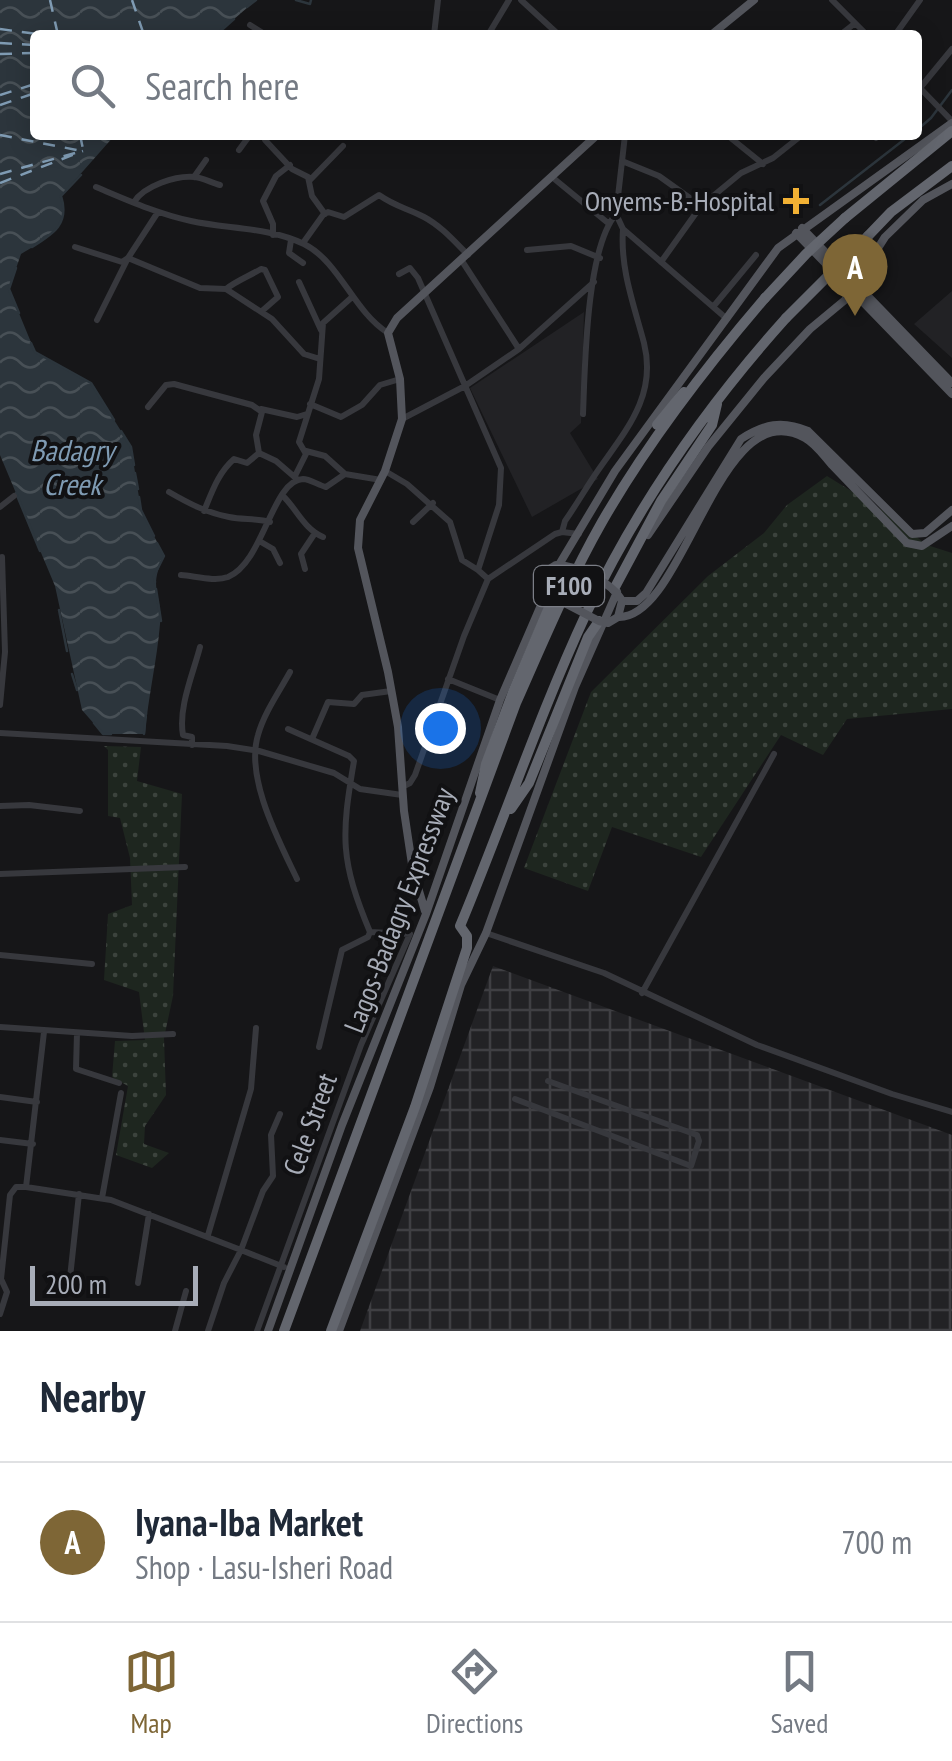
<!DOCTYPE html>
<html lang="en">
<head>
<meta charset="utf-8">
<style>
	:root { --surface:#fff; --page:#f2f2f3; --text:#1f2937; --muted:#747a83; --line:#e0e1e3; --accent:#7e6636 }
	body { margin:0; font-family:"PT Sans Narrow",sans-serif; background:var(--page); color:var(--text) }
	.scale { position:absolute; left:30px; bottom:25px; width:168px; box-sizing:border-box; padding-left:10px; border:5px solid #a8adb8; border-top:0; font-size:28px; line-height:35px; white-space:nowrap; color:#a8adb8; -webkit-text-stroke:8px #111113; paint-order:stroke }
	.you { position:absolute; left:440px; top:728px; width:35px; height:35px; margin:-25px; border:8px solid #fff; border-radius:50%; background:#1a73e8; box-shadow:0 0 0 15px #1a73e833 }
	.badge { display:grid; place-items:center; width:65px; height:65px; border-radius:50%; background:var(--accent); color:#fff; font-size:32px; font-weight:700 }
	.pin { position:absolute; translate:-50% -82px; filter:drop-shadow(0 2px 5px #0008) }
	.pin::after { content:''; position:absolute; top:52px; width:35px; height:30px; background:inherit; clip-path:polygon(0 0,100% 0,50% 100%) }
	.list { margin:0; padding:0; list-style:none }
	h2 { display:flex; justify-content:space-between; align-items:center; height:130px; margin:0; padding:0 40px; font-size:42px }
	h2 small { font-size:32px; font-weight:400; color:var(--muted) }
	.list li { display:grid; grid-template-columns:65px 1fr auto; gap:30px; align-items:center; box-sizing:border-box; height:160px; padding:0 40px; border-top:2px solid var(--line) }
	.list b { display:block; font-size:38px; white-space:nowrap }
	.list p { margin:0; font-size:32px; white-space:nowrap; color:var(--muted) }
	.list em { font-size:32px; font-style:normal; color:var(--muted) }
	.icon { flex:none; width:55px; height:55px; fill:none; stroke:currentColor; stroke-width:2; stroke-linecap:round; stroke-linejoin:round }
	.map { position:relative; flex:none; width:952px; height:1331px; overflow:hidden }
	.search { position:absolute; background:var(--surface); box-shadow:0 5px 25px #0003; left:30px; right:30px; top:30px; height:110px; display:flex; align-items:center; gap:25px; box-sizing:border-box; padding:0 35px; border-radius:10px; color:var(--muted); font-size:38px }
	.sheet { height:290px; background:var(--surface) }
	nav { display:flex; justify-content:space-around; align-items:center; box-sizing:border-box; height:140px; border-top:2px solid var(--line); background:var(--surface); font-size:28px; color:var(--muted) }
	nav a { display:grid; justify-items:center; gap:5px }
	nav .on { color:var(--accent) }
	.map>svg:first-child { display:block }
	.built { fill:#222225 }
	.industrial { fill:url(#industrial-grid) }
	.grass { fill:url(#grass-dots) }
	.water { fill:url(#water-waves) }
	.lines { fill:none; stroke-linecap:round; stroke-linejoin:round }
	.stream { stroke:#2c353c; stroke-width:2.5 }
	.ferry { stroke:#7f9bb3; stroke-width:2.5; stroke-dasharray:12 10; stroke-linecap:butt }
	.minor { stroke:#37383d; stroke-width:6 }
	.major { stroke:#53555c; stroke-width:8 }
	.highway { stroke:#63666e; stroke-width:10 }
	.major-bridge { stroke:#53555c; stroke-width:8 }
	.highway-bridge { stroke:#63666e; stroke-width:10 }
	.poi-dot { fill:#f2b134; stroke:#111113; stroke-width:4 }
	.labels { text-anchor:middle; stroke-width:8; stroke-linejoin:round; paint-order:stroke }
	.shield { fill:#111113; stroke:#7b7e86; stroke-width:2.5 }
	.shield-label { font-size:25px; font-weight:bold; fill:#a8adb8 }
	.poi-label { font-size:28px; fill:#a8adb8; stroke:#111113; text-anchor:end }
	.street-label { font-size:28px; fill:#a8adb8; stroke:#111113 }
	.water-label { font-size:30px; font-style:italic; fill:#7f9bb3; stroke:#111113 }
</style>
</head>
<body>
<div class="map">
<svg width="952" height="1331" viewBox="0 0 952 1331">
	<defs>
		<pattern id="industrial-grid" width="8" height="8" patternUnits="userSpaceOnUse" patternTransform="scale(2.5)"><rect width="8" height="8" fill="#222225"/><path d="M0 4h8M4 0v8" fill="none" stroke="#3f3f43"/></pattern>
		<pattern id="grass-dots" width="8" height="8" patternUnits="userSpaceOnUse" patternTransform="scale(2.5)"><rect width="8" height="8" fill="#1e261f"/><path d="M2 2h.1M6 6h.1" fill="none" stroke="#3c433d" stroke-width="1.8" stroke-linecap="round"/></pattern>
		<pattern id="water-waves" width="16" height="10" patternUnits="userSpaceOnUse" patternTransform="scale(2.5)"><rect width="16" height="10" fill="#2c353c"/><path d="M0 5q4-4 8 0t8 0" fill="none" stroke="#485056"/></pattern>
	</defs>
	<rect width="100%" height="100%" fill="#161618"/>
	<path class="built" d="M952 291V358L914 324Z
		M584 312 581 423 570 433 598 479 532 517 470 388Z"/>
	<path class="industrial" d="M493 966 952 1135V1331H360Z"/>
	<path class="grass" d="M827 476 882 510 927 545 952 553V709L847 719 823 755 781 735 701 857 612 827 588 891 524 868 591 692 708 576 764 533 787 505Z
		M104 746 141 747 137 781 182 794 173 996 164 1038 166 1095 145 1126 144 1144 169 1153 152 1168 116 1155 128 1086 112 1077 115 1041 145 1040 139 992 104 980 108 914 132 905 130 858 120 818 108 816V750Z"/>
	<path class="water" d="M0 0H256L216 35H35V135H115L61 196C71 229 45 239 21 254L9 289 35 352 91 383 131 447 141 510 164 556C147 590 163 593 160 624 157 661 148 697 145 734H103L82 710 55 586 0 455Z"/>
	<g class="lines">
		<path class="stream" d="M296 0 310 4 311 0
			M247 7 256 0
			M216 35 234 19
			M917 130 931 118 952 90
			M820 205 910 135
			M32 247C53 234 70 224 61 196L81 175
			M16 268 9 289 19 313
			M31 343 35 352 91 383 114 420
			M121 431 131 447 134 465
			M135 473 138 489
			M16 493 40 551
			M139 497 141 510 154 536
			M155 582 154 576 164 556 157 543
			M156 589 161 621
			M59 610 67 651
			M72 674 77 690
			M94 723 103 734H111
			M144 734 146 713"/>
		<path class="ferry" d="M50 0 58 35
			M132 0 144 35
			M0 29 44 35
			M0 43 35 45
			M0 54 35 53
			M0 95 35 84
			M0 105 35 93
			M0 135 77 150
			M80 135 83 149
			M0 174 82 151
			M0 183 83 151"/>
		<path class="minor" d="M521 0 559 35
			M832 0 867 35
			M250 25 266 35
			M434 35 438 0
			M488 35 509 0
			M840 35 854 24
			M895 35 920 0
			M918 86 952 121
			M920 88 952 49
			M264 135 265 140 292 169 308 177 312 196 325 214
			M625 135 616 214 623 229 727 319
			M727 135 763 164
			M876 138 879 135
			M239 150 250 135
			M622 161 659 176 701 206
			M194 177 206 160
			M552 177 608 223
			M310 180 343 146
			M96 187C127 200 158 214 191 221 227 229 269 227 304 244 340 262 353 311 388 333
			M134 202C144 186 176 175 195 177 203 178 212 183 220 185
			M273 235V224L263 201 276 176 290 165
			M291 240 289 253 303 263
			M303 243 323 215 328 212 344 217 379 195C396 207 407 208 424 217 441 226 454 241 468 255
			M75 247 122 262 128 258 158 212
			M527 250 571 246 600 258
			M462 261 519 349
			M661 262 701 206 741 173 773 158 802 135
			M399 274 410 268 418 278 501 468 499 505 478 570 488 579
			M299 282 321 330
			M226 289C236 281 249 276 261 269L265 270 278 297 262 311
			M713 307 756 255
			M97 320 128 258 200 288 226 289 272 319 304 354 320 359
			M310 404 341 417 362 405 380 385 400 379
			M148 407 166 385 174 384 252 405 262 412 256 435 259 453 276 461 298 480
			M261 409 297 417 307 414
			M583 414C585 367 586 249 616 214
			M402 419 465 386 519 349 594 282
			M306 451 325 456 345 474
			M385 471 407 484 450 522 462 560 478 570
			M295 476 306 454 299 442 319 379 323 323 351 298
			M169 492C188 503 207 513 229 517 243 520 256 518 270 522
			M282 495C297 509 303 528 323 537
			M0 507 14 496
			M204 511C212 492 218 473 234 459L247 463 259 453
			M413 522 433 503
			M562 532 565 521C577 504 587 486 599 469 627 429 657 395 644 343 634 305 620 269 623 229
			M261 542 273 549 280 563
			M305 569 301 554 315 533
			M181 575C195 576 215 582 228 577 264 562 272 480 303 479 310 479 318 485 326 487L345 474 381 480
			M290 672C279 692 264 713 258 735 245 778 279 841 297 879
			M448 679 500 700
			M0 705 5 652 2 557
			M288 729 349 756 354 761C341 837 340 860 370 932
			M0 733 227 746 259 751 334 773 360 789 402 795
			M312 739 328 702 354 704 362 695 391 691
			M192 745V737L183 735C178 708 193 674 200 647
			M402 787 410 783 415 775 464 636 488 579 555 534 562 532 579 534
			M0 806 29 805 80 811
			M0 874 185 867
			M486 933 604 973 757 1045 892 1094 952 1112
			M0 955 92 964
			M642 993 774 754
			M0 1027 132 1036 173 1034
			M44 1032 26 1187 111 1200 241 1250 263 1191 273 1176 271 1135 280 1114
			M77 1033 76 1069 119 1083
			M0 1097 37 1102
			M515 1099 691 1166 699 1141 697 1135 548 1081
			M0 1140 33 1144
			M102 1198 121 1093
			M208 1235 251 1089 256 1028
			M138 1283 149 1214
			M69 1287 79 1194
			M0 1314 7 1292 1 1279 10 1195 16 1187H26
			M175 1331 186 1291
			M208 1331 224 1283 241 1250 284 1267
			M257 1331 361 1045 410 934 370 932 368 937 342 950 319 1047"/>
		<path class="major" d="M711 35 754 0
			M802 228 952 383
			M796 233 952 394
			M648 535 708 447 764 378 810 329 845 300 885 237 923 200 952 184
			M622 601H637L646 593 741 439C764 424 782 420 808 431L912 534 925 533 952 510
			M618 617C685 620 718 389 805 438 816 444 824 456 832 465 857 491 882 517 907 543L922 546 952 526
			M425 911 413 871 404 811 398 727 388 672 358 548 360 520 385 471 402 419 400 379 388 333 397 318 597 135
			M268 1331 342 1125 426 914 500 700 557 568 615 471 778 248 952 123
			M339 1331 430 1087 461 985 486 933 575 687 617 592"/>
		<path class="highway" d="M845 218 952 131
			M868 236 891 212 952 166
			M657 425 684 392
			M614 589 661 501 712 425 717 404
			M480 793 486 764 513 692 553 598
			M511 809 529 783 588 637 599 621
			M284 1331 516 703C543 642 569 580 602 522 648 442 705 368 765 298
			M331 1331 415 1107 467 948V936L460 926C503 823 539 715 586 614 637 506 706 407 786 318"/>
		<path class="major-bridge" d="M556 565C577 565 613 583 622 601L618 617 608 623 599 621 549 595 543 579 548 570Z"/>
		<path class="highway-bridge" d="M765 298 806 254 845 218
			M786 318 868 236"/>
	</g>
	<path class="poi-dot" d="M791 186h10v10h10v10h-10v10h-10v-10h-10v-10h10z"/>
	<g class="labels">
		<rect class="shield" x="534" y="566" width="70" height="40" rx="8"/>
		<g class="shield-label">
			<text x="569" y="595">F100</text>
		</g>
		<g class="poi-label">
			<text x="774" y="211">Onyems-B.-Hospital</text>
		</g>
		<g class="street-label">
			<text transform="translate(399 910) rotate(-69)" y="10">Lagos-Badagry Expressway</text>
			<text transform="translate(310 1124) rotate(-70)" y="10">Cele Street</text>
		</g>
		<g class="water-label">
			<text x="72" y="461">Badagry<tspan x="72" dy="34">Creek</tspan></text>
		</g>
	</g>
</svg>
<div class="scale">200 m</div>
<div class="you"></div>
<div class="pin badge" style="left:855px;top:316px">A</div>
<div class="search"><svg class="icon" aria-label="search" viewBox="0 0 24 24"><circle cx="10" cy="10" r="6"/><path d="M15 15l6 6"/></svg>Search here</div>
</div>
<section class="sheet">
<h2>Nearby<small></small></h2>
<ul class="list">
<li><span class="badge">A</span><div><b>Iyana-Iba Market</b><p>Shop · Lasu-Isheri Road</p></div><em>700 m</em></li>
</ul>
</section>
<nav>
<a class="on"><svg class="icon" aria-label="map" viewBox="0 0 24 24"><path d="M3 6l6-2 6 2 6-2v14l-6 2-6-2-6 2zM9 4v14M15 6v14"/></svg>Map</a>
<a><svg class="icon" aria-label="directions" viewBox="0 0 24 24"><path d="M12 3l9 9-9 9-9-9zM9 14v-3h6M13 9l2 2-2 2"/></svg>Directions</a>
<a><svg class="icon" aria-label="saved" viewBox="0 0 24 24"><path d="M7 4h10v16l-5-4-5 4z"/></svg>Saved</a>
</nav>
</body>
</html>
